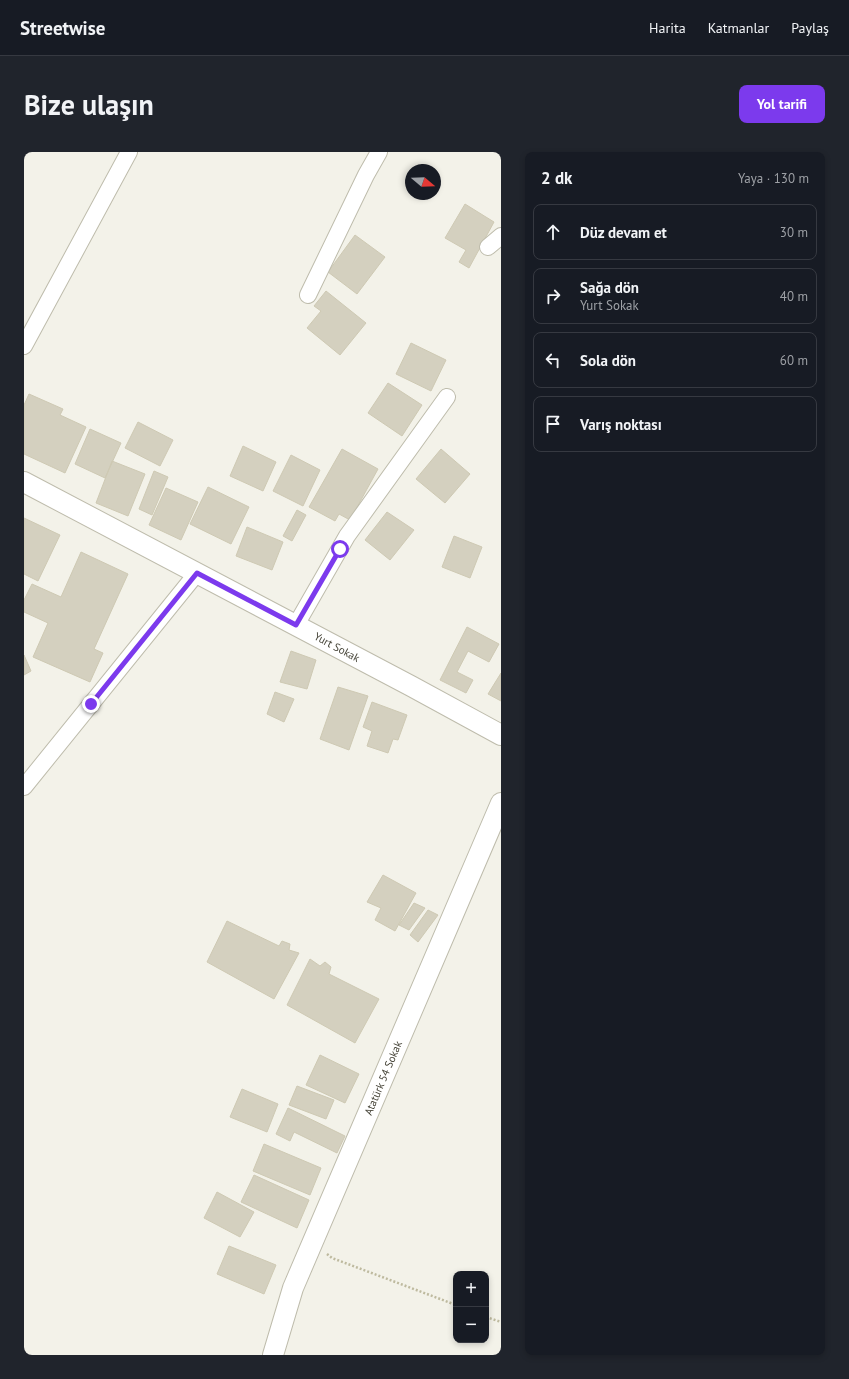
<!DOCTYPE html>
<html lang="tr">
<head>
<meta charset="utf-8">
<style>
	:root { --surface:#171b24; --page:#20242c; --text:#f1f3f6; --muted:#9ea1a6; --line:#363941; --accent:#7c3aed }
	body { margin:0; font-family:"PT Sans",sans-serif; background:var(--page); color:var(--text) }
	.controls { position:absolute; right:12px; bottom:12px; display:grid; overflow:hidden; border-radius:8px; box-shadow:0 2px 6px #0003 }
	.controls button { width:36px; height:36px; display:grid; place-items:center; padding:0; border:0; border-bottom:1px solid var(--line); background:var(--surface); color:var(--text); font:20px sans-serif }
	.compass { position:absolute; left:381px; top:12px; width:36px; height:36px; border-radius:50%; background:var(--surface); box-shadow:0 2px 6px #0003; rotate:109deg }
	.stop { position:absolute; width:12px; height:12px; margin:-9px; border:3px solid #7c3aed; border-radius:50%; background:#fff }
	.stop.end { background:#7c3aed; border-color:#fff; box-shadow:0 1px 4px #0008 }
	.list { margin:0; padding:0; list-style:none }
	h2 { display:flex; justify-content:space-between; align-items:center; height:52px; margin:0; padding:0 16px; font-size:17px }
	h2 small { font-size:13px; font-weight:400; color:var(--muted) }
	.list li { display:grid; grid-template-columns:26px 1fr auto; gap:12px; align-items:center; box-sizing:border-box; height:56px; margin:0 8px 8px; padding:0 8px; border:1px solid var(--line); border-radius:8px }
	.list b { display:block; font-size:15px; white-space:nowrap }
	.list p { margin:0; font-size:13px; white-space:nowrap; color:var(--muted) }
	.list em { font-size:13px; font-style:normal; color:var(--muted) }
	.icon { flex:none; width:22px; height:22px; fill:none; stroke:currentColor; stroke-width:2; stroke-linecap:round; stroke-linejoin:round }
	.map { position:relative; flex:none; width:477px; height:1203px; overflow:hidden; border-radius:8px }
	header { display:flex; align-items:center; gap:24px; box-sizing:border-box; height:56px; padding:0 20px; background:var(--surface); border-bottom:1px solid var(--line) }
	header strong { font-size:19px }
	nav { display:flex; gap:22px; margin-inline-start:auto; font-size:14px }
	.intro { display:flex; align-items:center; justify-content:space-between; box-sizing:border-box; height:96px; padding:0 24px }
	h1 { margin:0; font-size:28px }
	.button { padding:10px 18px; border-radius:8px; background:var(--accent); color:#fff; font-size:14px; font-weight:700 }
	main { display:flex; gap:24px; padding:0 24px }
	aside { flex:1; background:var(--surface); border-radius:8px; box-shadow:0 2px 6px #0003 }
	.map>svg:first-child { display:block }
	.building { fill:#d4d0bf; stroke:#cec9b3 }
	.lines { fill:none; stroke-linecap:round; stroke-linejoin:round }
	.minor-casing { stroke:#bebcac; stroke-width:18 }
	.tertiary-casing { stroke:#bebcac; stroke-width:22 }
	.path { stroke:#beba9f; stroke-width:2.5; stroke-dasharray:2 2; stroke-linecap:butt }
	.minor { stroke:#fff; stroke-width:16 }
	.tertiary { stroke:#fff; stroke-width:20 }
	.route { stroke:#7c3aed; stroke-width:5 }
	.labels { text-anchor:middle; stroke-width:3; stroke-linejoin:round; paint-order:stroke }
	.street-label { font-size:11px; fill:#464438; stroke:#fff }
</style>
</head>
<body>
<header>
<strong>Streetwise</strong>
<nav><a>Harita</a><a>Katmanlar</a><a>Paylaş</a></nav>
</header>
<div class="intro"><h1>Bize ulaşın</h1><a class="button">Yol tarifi</a></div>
<main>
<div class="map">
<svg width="477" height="1203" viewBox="0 0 477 1203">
	<rect width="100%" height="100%" fill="#f3f2e9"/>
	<path class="building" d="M441 52 470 70 445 116 435 110 442 98 421 86Z
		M331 83 361 105 333 142 304 120Z
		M302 139 342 171 316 203 283 176 297 159 290 154Z
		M387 191 422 208 407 239 372 222Z
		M364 231 398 253 378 284 344 261Z
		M5 242 39 257 36 263 62 275 41 321 0 302V253Z
		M114 270 149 288 136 314 101 296Z
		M66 277 97 291 81 326 51 312Z
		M219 294 252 310 239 339 206 324Z
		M318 297 354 317 326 368 315 362 311 369 285 355Z
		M417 297 446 322 421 351 392 327Z
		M267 303 296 318 279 354 249 339Z
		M88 309 121 322 104 364 72 351Z
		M130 319 144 325 128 363 115 357Z
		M184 335 225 355 207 392 166 372Z
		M142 336 174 350 157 388 125 373Z
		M273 358 282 363 268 389 259 384Z
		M363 360 390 378 366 408 341 388Z
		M0 366 36 383 14 429 0 422Z
		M223 375 259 390 248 418 212 404Z
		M430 384 458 395 446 426 418 415Z
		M57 400 104 422 70 497 79 501 66 530 9 505 24 471 0 460V448L8 432 37 445Z
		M443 475 475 492 465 510 444 499 433 520 449 528 442 541 416 528Z
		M267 499 292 508 283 537 256 530Z
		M0 503 7 519 0 523Z
		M477 521V549L464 542Z
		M314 535 344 544 325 598 296 587Z
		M251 540 270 547 260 570 243 562Z
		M348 550 383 563 374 588 369 587 364 601 343 594 348 579 339 575Z
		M359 723 392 741 371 779 351 768 357 756 343 750Z
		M390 751 401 756 385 778 375 773Z
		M404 758 414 763 394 790 386 783Z
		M203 769 255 794 258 789 266 792 265 798 275 801 250 847 183 810Z
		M286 807 296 814 301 810 307 815 305 822 355 847 331 891 263 853Z
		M296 903 335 922 321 951 282 933Z
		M273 934 310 948 302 967 265 953Z
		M218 937 254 952 243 980 206 965Z
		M264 956 321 984 313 1001 270 980 266 989 252 982Z
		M240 992 297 1016 286 1043 229 1019Z
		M230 1023 285 1048 273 1076 217 1050Z
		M193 1040 230 1060 216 1085 180 1066Z
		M205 1094 252 1113 240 1142 193 1122Z"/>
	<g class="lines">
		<defs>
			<path id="minor" d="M464 95 477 84
				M284 143 342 23 355 0
				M0 194 105 0
				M272 473 323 384 423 245
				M0 635 173 421"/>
			<path id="tertiary" d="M0 330 387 534 477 583
				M249 1203 269 1136 477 651"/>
		</defs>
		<use href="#minor" class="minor-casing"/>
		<use href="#tertiary" class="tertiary-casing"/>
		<path class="path" d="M303 1102 308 1106 432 1153
			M462 1165 477 1170"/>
		<use href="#minor" class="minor"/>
		<use href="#tertiary" class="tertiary"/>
	</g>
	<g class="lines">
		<path class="route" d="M67 552 173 421 272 473 316 397"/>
	</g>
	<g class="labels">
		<g class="street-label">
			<text transform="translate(313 495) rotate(28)" y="4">Yurt Sokak</text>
			<text transform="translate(359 926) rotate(-67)" y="4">Atatürk 54 Sokak</text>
		</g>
	</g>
</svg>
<div class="controls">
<button>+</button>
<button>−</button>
</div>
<svg class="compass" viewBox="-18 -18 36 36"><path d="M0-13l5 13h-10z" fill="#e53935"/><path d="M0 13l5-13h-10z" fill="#9ea1a6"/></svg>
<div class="stop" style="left:316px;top:397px"></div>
<div class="stop end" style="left:67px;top:552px"></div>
</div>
<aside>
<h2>2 dk<small>Yaya · 130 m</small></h2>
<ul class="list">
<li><svg class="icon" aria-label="ahead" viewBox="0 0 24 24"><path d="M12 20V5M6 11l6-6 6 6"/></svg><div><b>Düz devam et</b></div><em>30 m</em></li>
<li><svg class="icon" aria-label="right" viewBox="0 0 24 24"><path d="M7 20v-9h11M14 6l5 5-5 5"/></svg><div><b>Sağa dön</b><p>Yurt Sokak</p></div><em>40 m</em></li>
<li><svg class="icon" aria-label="left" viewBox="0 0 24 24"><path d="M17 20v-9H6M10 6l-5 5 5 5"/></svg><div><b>Sola dön</b></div><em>60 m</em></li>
<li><svg class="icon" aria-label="arrive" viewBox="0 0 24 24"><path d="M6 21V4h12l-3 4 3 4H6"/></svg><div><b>Varış noktası</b></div></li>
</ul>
</aside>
</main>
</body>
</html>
